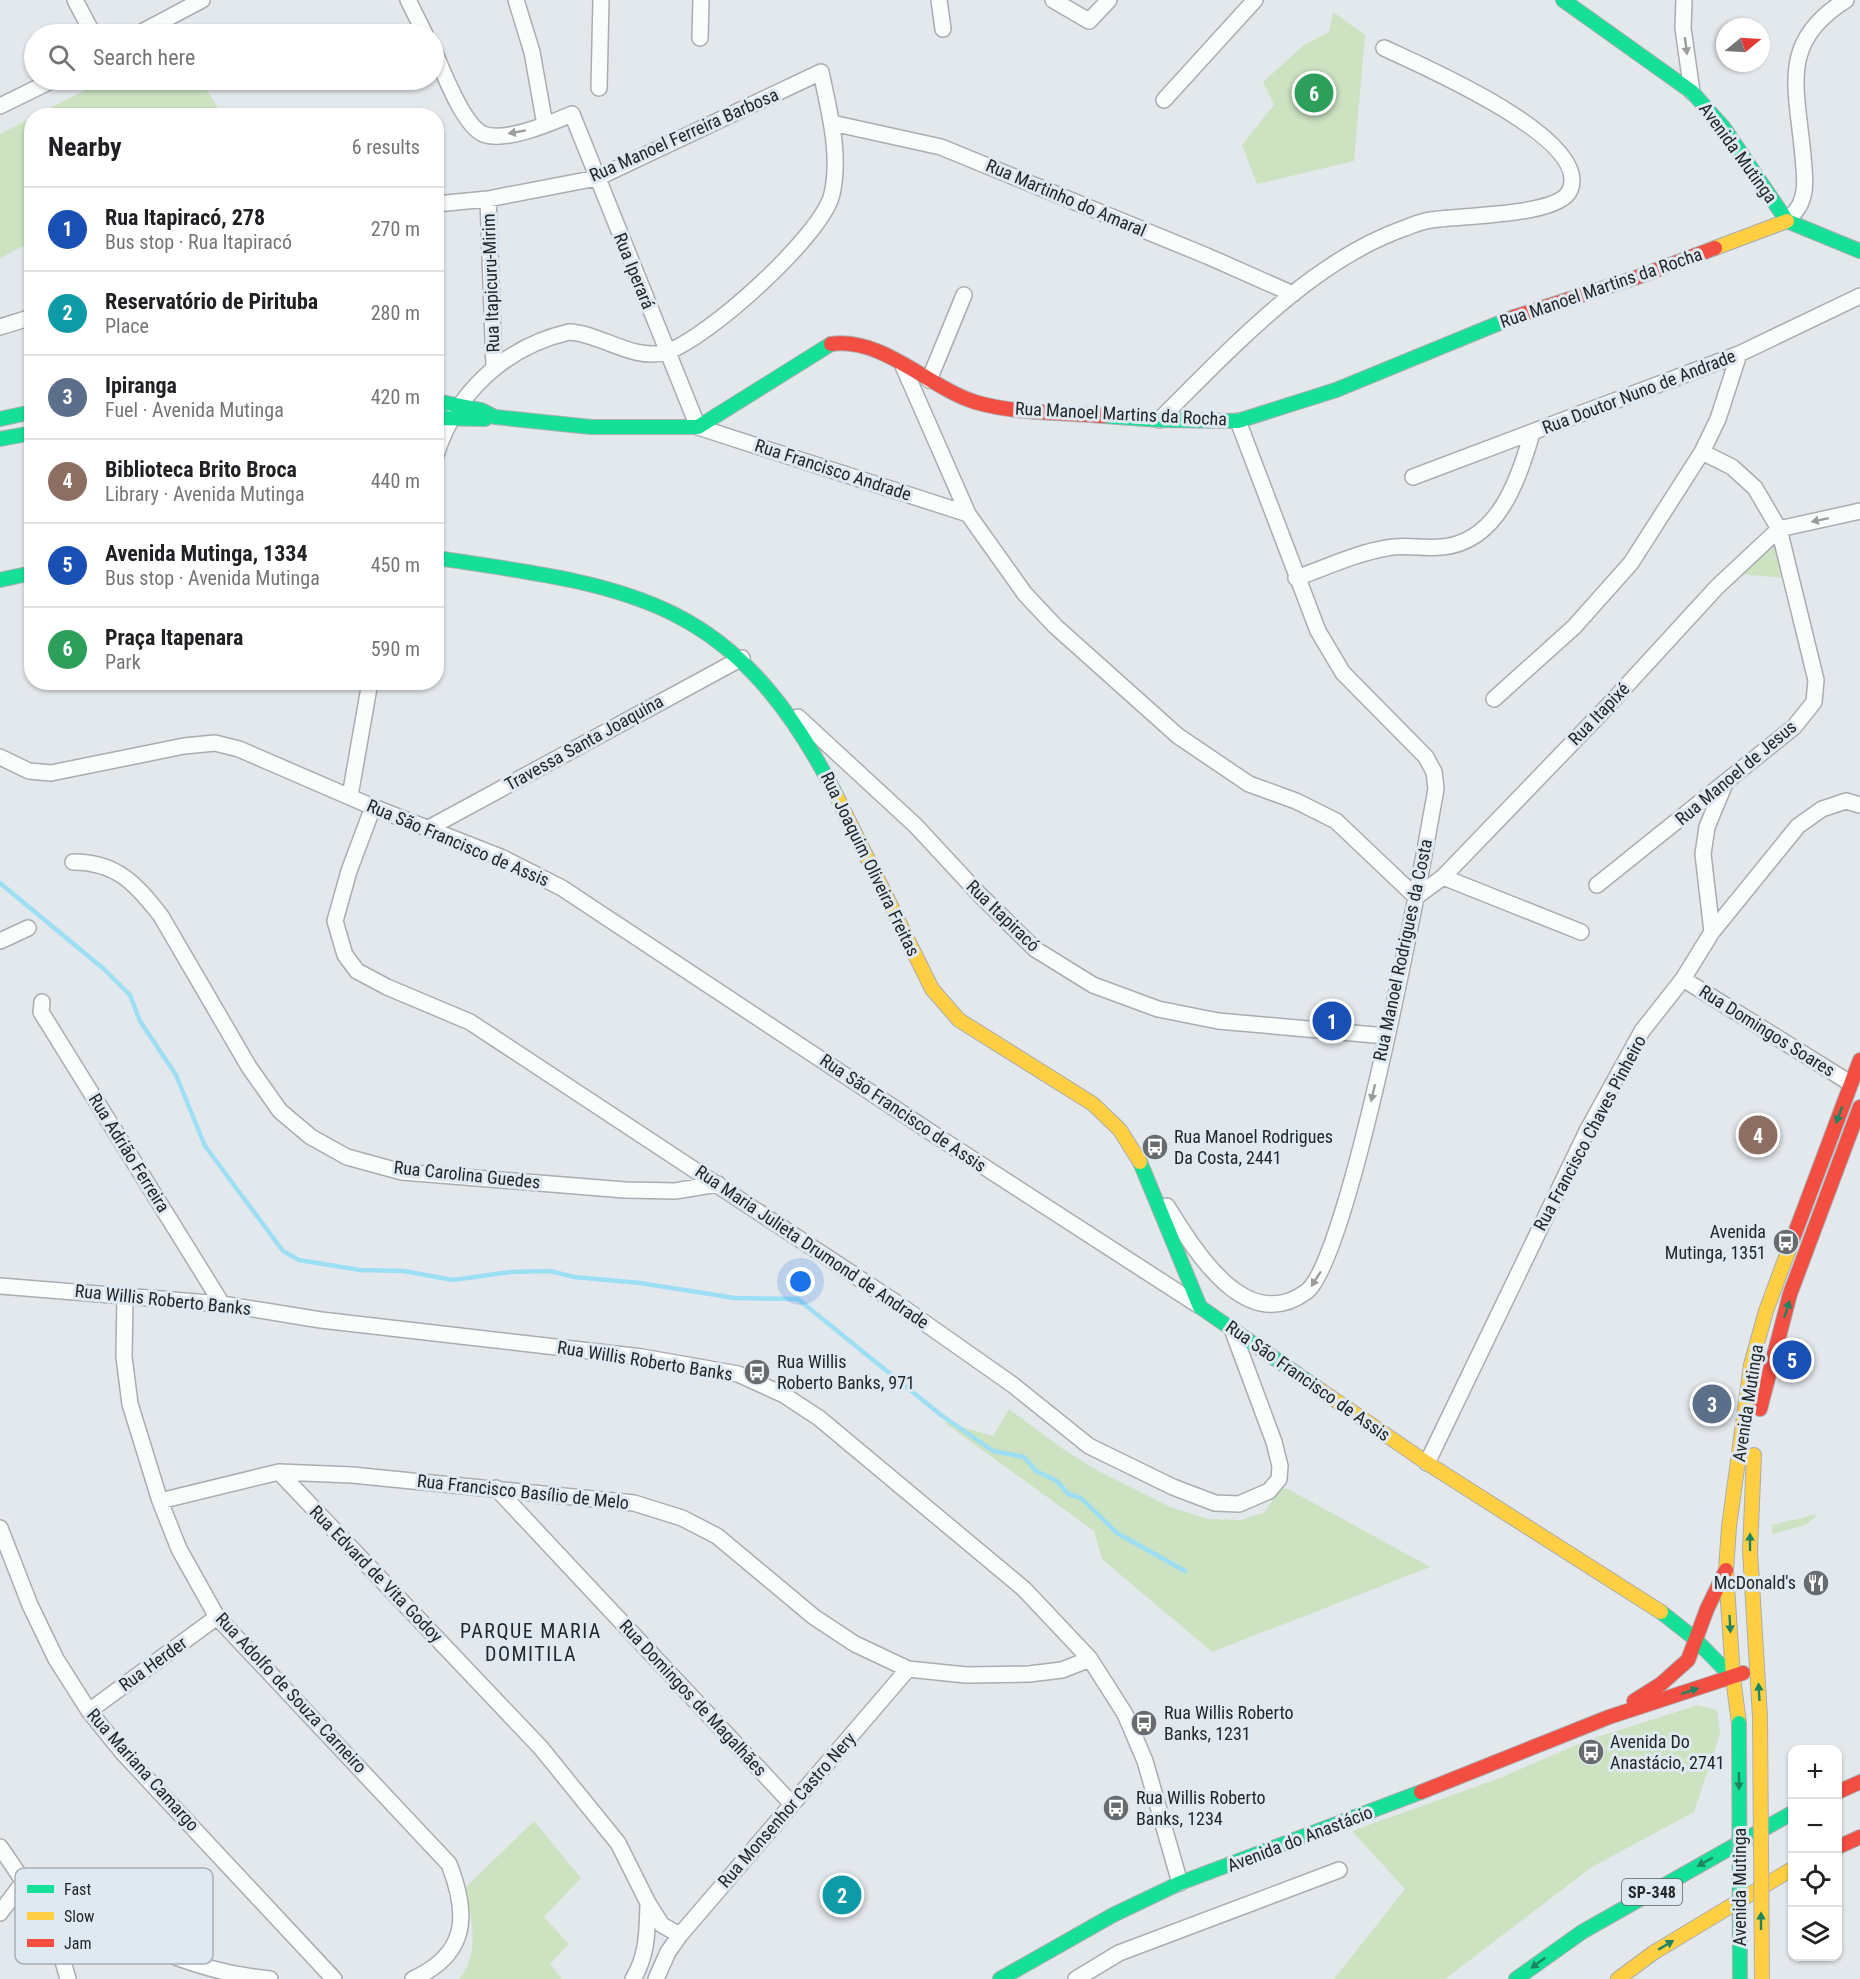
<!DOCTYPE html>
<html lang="en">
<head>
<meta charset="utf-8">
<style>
	:root { --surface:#fff; --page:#f6f6f6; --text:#202124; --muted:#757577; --line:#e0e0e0; --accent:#676b6e }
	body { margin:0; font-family:"Roboto Condensed",sans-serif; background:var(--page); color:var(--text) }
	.controls { position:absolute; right:18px; bottom:18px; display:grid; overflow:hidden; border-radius:12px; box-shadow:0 2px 4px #0004 }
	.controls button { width:54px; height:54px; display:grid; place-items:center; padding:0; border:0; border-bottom:2px solid var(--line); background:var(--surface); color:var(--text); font:30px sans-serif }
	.compass { position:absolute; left:1716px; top:18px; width:54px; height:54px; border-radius:50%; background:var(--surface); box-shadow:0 2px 4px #0004; rotate:72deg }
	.you { position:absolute; left:801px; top:1282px; width:21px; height:21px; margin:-15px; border:4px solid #fff; border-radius:50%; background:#1a73e8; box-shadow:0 0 0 9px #1a73e833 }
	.badge { display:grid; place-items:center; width:39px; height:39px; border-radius:50%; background:var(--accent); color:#fff; font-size:20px; font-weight:700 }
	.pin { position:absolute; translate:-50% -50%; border:3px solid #fff; box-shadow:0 2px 6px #0006 }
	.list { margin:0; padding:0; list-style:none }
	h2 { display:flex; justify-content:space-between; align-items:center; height:78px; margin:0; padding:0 24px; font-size:26px }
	h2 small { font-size:20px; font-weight:400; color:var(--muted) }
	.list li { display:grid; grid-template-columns:39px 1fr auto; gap:18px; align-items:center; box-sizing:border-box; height:84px; padding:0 24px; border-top:2px solid var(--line) }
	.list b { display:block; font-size:22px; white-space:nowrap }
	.list p { margin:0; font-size:20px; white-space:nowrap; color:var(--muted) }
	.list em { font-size:20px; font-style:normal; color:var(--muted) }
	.icon { flex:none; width:33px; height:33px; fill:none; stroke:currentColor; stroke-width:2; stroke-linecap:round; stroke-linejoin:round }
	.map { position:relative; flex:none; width:1860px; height:1979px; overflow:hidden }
	.search { position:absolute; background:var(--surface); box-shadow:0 2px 4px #0004; left:24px; top:24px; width:420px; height:66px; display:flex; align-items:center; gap:15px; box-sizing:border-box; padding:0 21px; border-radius:33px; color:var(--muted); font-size:22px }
	.panel { position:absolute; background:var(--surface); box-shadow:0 2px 4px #0004; left:24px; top:108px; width:420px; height:582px; border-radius:24px }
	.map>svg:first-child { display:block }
	.green { fill:#cce2c0 }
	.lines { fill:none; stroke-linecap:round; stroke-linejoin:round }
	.stream { stroke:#9cdff4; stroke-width:4.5 }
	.street-casing { stroke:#a9adb1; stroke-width:18 }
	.fast-casing { stroke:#a9adb1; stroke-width:16 }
	.slow-casing { stroke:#a9adb1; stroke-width:16 }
	.jam-casing { stroke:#a9adb1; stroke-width:16 }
	.street { stroke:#fbfcfc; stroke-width:15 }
	.fast { stroke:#16e098; stroke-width:14 }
	.slow { stroke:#ffcf43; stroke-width:14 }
	.jam { stroke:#f24e42; stroke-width:14 }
	.fast-bridge-casing { stroke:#b8acb0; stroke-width:16; stroke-linecap:butt }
	.slow-bridge-casing { stroke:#b8acb0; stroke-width:16; stroke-linecap:butt }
	.fast-bridge { stroke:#16e098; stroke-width:14 }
	.slow-bridge { stroke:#ffcf43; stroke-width:14 }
	.oneway { fill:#9a9c9e }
	.oneway2 { fill:#1d8461 }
	.labels { text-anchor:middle; stroke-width:6; stroke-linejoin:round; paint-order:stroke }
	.shield { fill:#dfe9f1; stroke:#5c6166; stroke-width:1.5 }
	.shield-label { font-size:16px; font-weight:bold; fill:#24272a }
	.street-label { font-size:18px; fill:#24272a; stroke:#dfe9f1 }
	.poi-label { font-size:18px; fill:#24272a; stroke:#dfe9f1; text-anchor:start }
	.neighbourhood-label { font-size:20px; letter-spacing:1.5px; fill:#24272a; stroke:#dfe9f1 }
	.key { fill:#dfe9f1; stroke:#a7afb5; stroke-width:1.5 }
	.key-label { font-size:16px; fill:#24272a }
</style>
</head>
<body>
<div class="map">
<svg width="1860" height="1979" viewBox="0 0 1860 1979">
	<rect width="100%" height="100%" fill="#e3e8ed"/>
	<path class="green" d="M1333 12 1365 35 1354 161 1257 184 1242 145 1274 105 1263 82 1304 45 1329 32Z
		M105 80H201L222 115H36Z
		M31 118V242L0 258V134Z
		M1775 546 1783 578 1740 574Z
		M1009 1409 1067 1452 1100 1472 1170 1507 1208 1519 1241 1520 1265 1512 1280 1488 1288 1489 1430 1567 1212 1652 1102 1559 1094 1531 942 1421 993 1436Z
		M1818 1514 1806 1525 1772 1534V1525Z
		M1698 1705 1717 1710 1720 1734 1694 1812 1592 1867 1445 1979H1334L1405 1889 1352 1831 1500 1778 1585 1741Z
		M534 1821 581 1878 544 1917 569 1944 550 1964 562 1979H459C481 1953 471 1918 466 1887Z"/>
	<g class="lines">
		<path class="stream" d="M0 883 105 970 130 995 140 1021 176 1075 205 1146 283 1251 299 1260 360 1270 404 1271 453 1280 510 1272 550 1271 574 1277 640 1283 735 1298 798 1299 941 1415 993 1451 1024 1457 1036 1471 1057 1481 1068 1494 1081 1498 1117 1533 1185 1571"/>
		<defs>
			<path id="street" d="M75 0 93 34
				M408 0 425 34
				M516 0 532 52 545 125
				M939 0 943 29
				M1053 0 1089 21 1109 0
				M1684 0 1683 28 1692 92
				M138 34 202 0
				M700 38 701 0
				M434 51C443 71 463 125 483 134 505 143 551 123 572 114L698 427 968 514
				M599 88 601 0
				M1164 100 1255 0
				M0 106 53 80
				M832 123 941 147 1207 256 1293 294
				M488 199 494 367
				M436 204 488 199 597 178 821 72C829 111 841 154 832 194 823 235 706 340 666 352 634 362 600 333 569 332 505 347 456 392 436 455
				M1787 221C1792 215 1799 209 1801 202 1807 188 1804 171 1803 156 1797 88 1778 42 1846 0
				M0 327 32 317
				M903 366 968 514 1025 594 1055 626 1178 736 1249 784 1296 801 1336 821 1416 897 1443 877 1605 709 1717 587 1779 529 1860 511
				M929 380 964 295
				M1159 420C1229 351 1310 261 1405 228 1413 225 1422 221 1431 220 1457 215 1559 217 1570 190 1592 138 1420 65 1384 48
				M1413 477 1739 354 1860 296
				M1296 578C1325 568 1356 553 1387 548 1405 544 1423 549 1442 547 1498 542 1519 479 1532 433
				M1494 699 1574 627 1631 563 1702 452 1718 419 1739 354
				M798 717 916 826 980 895 1035 949 1093 985 1158 1009 1218 1021 1386 1036
				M0 757 29 771 51 773 184 746 215 743 239 749 373 807 503 858 562 888 935 1135 1198 1305
				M350 796 370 682
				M373 807 349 871 335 921 345 955 357 971 387 987 470 1022 895 1302 1013 1385 1089 1446 1173 1487 1215 1503 1239 1504 1269 1491 1279 1479 1280 1466 1274 1442 1232 1329
				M427 829 742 658
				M73 862C117 862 136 884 161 916L249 1067 280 1111 311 1137 347 1157 402 1172 625 1190 675 1191 718 1184
				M1443 877 1581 932
				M1597 885 1794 727 1814 702 1816 680 1779 529 1755 488 1732 467 1702 452
				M1712 932 1703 854 1707 827 1724 786
				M0 941 28 928
				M1683 979 1850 1083
				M42 1002 41 1012 222 1304
				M1167 1206C1194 1249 1245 1336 1306 1292 1350 1261 1423 863 1436 789L1434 772 1426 757 1343 673 1318 631 1238 421
				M0 1286 222 1304 321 1320 642 1357 738 1374 784 1395 819 1418 1024 1589 1090 1659 1125 1714 1145 1761 1180 1883
				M125 1297 124 1357 130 1404 160 1501 179 1549 217 1617 449 1864C469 1915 468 1954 413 1979
				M1427 1463 1588 1129 1642 1031 1683 979 1712 932 1798 826 1822 809 1846 801 1860 805
				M279 1472 541 1748 618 1843 648 1903 662 1925 680 1935
				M496 1488 791 1803
				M160 1501 279 1472 352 1475 634 1503 682 1518 717 1536 814 1617 855 1644 908 1669 966 1675 1029 1674 1062 1670 1090 1659
				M0 1528 30 1605 56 1659 89 1711 123 1753 334 1979
				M89 1711 217 1617
				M0 1847C29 1888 56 1930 68 1979
				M24 1881C110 1924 171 1970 270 1979
				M0 1913 24 1881
				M633 1979C648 1954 647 1931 648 1903
				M656 1979 668 1952 680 1935 908 1669
				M1076 1979 1119 1953 1339 1870"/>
			<path id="fast" d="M1563 0 1692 92 1724 128 1787 221 1860 251
				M436 401 481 410 495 417 591 427H698L831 344
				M1104 416 1159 420 1238 421 1336 390 1514 317
				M436 418 485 419
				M0 419 32 412
				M0 439 32 433
				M436 558C637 587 734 599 835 793
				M0 580 32 573
				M1140 1162 1200 1307 1313 1385
				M1661 1612 1694 1638 1733 1678
				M1000 1979 1113 1915 1180 1883 1421 1792
				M1516 1979 1582 1932 1792 1813"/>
			<path id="slow" d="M1715 248 1787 221
				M835 793 932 989 959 1020 1093 1104 1120 1130 1140 1162
				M1313 1385 1427 1463 1661 1612
				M1754 1455 1750 1551 1760 1717
				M1739 1723 1733 1678 1726 1570 1729 1527 1751 1365 1766 1311 1792 1241
				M1618 1979 1653 1953 1792 1869"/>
			<path id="jam" d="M1514 317 1635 278 1715 248
				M831 344C883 337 928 387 975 402 1015 414 1062 412 1104 416
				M1792 1241 1860 1060
				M1760 1409 1790 1294 1860 1107
				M1634 1701 1661 1684 1688 1660 1707 1609 1726 1570
				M1421 1792 1609 1717 1743 1673
				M1838 1792 1860 1782
				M1838 1847 1860 1837"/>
		</defs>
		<use href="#street" class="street-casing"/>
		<use href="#fast" class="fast-casing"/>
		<use href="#slow" class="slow-casing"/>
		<use href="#jam" class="jam-casing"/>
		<use href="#street" class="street"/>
		<use href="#fast" class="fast"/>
		<use href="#slow" class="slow"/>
		<use href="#jam" class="jam"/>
		<defs>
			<path id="fast-bridge" d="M1739 1723 1740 1979"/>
			<path id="slow-bridge" d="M1760 1717 1762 1979"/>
		</defs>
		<use href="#fast-bridge" class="fast-bridge-casing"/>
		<use href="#slow-bridge" class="slow-bridge-casing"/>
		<use href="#fast-bridge" class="fast-bridge"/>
		<use href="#slow-bridge" class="slow-bridge"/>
	</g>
	<defs><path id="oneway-solid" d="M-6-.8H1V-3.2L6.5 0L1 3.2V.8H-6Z" transform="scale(1.5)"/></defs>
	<g class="oneway">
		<use href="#oneway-solid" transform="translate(1686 46) rotate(83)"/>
		<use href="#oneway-solid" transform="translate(517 132) rotate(170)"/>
		<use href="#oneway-solid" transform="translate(1820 520) rotate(168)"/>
		<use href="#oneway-solid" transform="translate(1373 1093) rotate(103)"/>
		<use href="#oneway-solid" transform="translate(1316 1279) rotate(123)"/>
	</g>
	<g class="oneway2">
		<use href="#oneway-solid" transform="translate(1839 1115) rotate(110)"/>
		<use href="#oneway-solid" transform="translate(1787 1309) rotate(-72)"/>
		<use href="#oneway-solid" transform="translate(1750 1542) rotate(-90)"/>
		<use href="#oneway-solid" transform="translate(1730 1624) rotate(87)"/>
		<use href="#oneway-solid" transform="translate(1690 1691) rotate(-18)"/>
		<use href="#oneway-solid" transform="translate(1759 1692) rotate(-93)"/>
		<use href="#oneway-solid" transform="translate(1739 1781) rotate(90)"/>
		<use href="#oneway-solid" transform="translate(1705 1862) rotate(151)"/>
		<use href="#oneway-solid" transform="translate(1761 1921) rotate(-90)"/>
		<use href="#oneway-solid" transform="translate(1666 1945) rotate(-31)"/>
		<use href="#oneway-solid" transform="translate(1538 1963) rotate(144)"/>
	</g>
	<defs>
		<symbol id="bus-disc" viewBox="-11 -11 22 22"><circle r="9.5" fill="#676b6e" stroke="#dfe9f1"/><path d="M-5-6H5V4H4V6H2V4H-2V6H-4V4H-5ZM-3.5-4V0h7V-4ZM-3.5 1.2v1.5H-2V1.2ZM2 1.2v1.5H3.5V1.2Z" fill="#fff"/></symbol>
		<symbol id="restaurant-disc" viewBox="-11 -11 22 22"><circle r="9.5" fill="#676b6e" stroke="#dfe9f1"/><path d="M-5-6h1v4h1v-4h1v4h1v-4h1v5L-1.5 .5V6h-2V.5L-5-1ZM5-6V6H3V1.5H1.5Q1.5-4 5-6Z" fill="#fff"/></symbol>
	</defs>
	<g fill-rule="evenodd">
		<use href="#bus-disc" x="1140" y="1132" width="30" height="30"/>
		<use href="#bus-disc" x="1771" y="1227" width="30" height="30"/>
		<use href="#bus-disc" x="742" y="1357" width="30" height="30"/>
		<use href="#restaurant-disc" x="1801" y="1568" width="30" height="30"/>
		<use href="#bus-disc" x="1129" y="1708" width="30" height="30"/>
		<use href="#bus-disc" x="1576" y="1737" width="30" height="30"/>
		<use href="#bus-disc" x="1101" y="1793" width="30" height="30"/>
	</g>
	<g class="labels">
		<rect class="shield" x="1622" y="1879" width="60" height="26" rx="4.5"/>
		<g class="shield-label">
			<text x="1652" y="1898">SP-348</text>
		</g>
		<g class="street-label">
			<text transform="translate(684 135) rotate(-24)" y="6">Rua Manoel Ferreira Barbosa</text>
			<text transform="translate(1738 153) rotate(54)" y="6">Avenida Mutinga</text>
			<text transform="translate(1066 198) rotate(23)" y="6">Rua Martinho do Amaral</text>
			<text transform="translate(634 271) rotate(68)" y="6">Rua Iperará</text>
			<text transform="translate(491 283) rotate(-92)" y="6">Rua Itapicuru-Mirim</text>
			<text transform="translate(1601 288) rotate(-19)" y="6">Rua Manoel Martins da Rocha</text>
			<text transform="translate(1639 392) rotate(-21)" y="6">Rua Doutor Nuno de Andrade</text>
			<text transform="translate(1121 414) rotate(3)" y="6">Rua Manoel Martins da Rocha</text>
			<text transform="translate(833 470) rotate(18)" y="6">Rua Francisco Andrade</text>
			<text transform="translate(1599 714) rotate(-46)" y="6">Rua Itapixé</text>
			<text transform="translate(584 743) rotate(-29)" y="6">Travessa Santa Joaquina</text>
			<text transform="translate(1736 773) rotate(-40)" y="6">Rua Manoel de Jesus</text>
			<text transform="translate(458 843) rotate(23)" y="6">Rua São Francisco de Assis</text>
			<text transform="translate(870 864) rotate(64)" y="6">Rua Joaquim Oliveira Freitas</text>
			<text transform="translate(1003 916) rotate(44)" y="6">Rua Itapiracó</text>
			<text transform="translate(1403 950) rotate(-78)" y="6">Rua Manoel Rodrigues da Costa</text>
			<text transform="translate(1767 1031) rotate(32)" y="6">Rua Domingos Soares</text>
			<text transform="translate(903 1113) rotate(34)" y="6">Rua São Francisco de Assis</text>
			<text transform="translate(1590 1133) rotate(-62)" y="6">Rua Francisco Chaves Pinheiro</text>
			<text transform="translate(129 1153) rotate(58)" y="6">Rua Adrião Ferreira</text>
			<text transform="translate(467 1175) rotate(6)" y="6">Rua Carolina Guedes</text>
			<text transform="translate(812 1247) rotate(34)" y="6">Rua Maria Julieta Drumond de Andrade</text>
			<text transform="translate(163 1300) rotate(6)" y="6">Rua Willis Roberto Banks</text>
			<text transform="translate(645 1361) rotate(9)" y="6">Rua Willis Roberto Banks</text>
			<text transform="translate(1308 1381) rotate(35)" y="6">Rua São Francisco de Assis</text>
			<text transform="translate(1748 1403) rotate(-81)" y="6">Avenida Mutinga</text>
			<text transform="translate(523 1492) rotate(6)" y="6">Rua Francisco Basílio de Melo</text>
			<text transform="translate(376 1574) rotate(46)" y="6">Rua Edvard de Vita Godoy</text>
			<text transform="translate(153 1664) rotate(-36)" y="6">Rua Herder</text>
			<text transform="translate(291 1693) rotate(47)" y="6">Rua Adolfo de Souza Carneiro</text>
			<text transform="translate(693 1698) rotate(47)" y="6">Rua Domingos de Magalhães</text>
			<text transform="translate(143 1770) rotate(48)" y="6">Rua Mariana Camargo</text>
			<text transform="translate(787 1810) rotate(-49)" y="6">Rua Monsenhor Castro Nery</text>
			<text transform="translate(1300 1839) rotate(-21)" y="6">Avenida do Anastácio</text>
			<text transform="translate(1740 1887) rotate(-90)" y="6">Avenida Mutinga</text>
		</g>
		<g class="poi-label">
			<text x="1174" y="1143">Rua Manoel Rodrigues<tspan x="1174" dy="21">Da Costa, 2441</tspan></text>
			<text x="1766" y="1238" text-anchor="end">Avenida<tspan x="1766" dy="21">Mutinga, 1351</tspan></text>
			<text x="777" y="1368">Rua Willis<tspan x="777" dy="21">Roberto Banks, 971</tspan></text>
			<text x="1796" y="1589" text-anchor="end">McDonald's</text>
			<text x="1164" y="1719">Rua Willis Roberto<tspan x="1164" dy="21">Banks, 1231</tspan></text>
			<text x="1610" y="1748">Avenida Do<tspan x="1610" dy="21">Anastácio, 2741</tspan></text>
			<text x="1136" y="1804">Rua Willis Roberto<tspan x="1136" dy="21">Banks, 1234</tspan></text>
		</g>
		<g class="neighbourhood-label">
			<text x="531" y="1638">PARQUE MARIA<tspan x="531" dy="23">DOMITILA</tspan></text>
		</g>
	</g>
	<rect x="15" y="1868" width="198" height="96" rx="9" class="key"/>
	<rect x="27" y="1885" width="27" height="8" fill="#16e098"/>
	<rect x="27" y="1912" width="27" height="8" fill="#ffcf43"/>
	<rect x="27" y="1939" width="27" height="8" fill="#f24e42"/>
	<g class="key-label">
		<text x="64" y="1895">Fast</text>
		<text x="64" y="1922">Slow</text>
		<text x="64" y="1949">Jam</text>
	</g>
</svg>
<div class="controls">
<button>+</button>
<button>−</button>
<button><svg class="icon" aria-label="locate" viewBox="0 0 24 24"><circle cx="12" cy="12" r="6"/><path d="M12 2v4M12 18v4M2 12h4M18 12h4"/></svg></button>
<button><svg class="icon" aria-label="layers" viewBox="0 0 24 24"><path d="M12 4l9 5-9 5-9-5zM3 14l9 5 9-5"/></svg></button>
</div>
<svg class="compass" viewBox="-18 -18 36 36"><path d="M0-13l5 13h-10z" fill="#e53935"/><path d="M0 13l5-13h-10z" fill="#757577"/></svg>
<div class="you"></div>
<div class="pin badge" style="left:1332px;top:1021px;background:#1a4fb4">1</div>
<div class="pin badge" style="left:842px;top:1895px;background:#0f9aa8">2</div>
<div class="pin badge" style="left:1712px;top:1404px;background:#5c6f8a">3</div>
<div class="pin badge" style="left:1758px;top:1135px;background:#8d6e63">4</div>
<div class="pin badge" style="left:1792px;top:1360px;background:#1a4fb4">5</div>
<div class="pin badge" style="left:1314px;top:93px;background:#2e9e5b">6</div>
<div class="search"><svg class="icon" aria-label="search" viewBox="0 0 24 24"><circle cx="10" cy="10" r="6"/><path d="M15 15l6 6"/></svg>Search here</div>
<section class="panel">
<h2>Nearby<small>6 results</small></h2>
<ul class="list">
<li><span class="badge" style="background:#1a4fb4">1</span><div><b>Rua Itapiracó, 278</b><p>Bus stop · Rua Itapiracó</p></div><em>270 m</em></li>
<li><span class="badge" style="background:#0f9aa8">2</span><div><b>Reservatório de Pirituba</b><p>Place</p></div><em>280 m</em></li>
<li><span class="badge" style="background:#5c6f8a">3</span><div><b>Ipiranga</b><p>Fuel · Avenida Mutinga</p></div><em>420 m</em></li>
<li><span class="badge" style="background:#8d6e63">4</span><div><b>Biblioteca Brito Broca</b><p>Library · Avenida Mutinga</p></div><em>440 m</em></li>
<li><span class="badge" style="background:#1a4fb4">5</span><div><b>Avenida Mutinga, 1334</b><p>Bus stop · Avenida Mutinga</p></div><em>450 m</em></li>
<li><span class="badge" style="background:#2e9e5b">6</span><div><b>Praça Itapenara</b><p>Park</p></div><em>590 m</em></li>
</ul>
</section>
</div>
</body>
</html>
